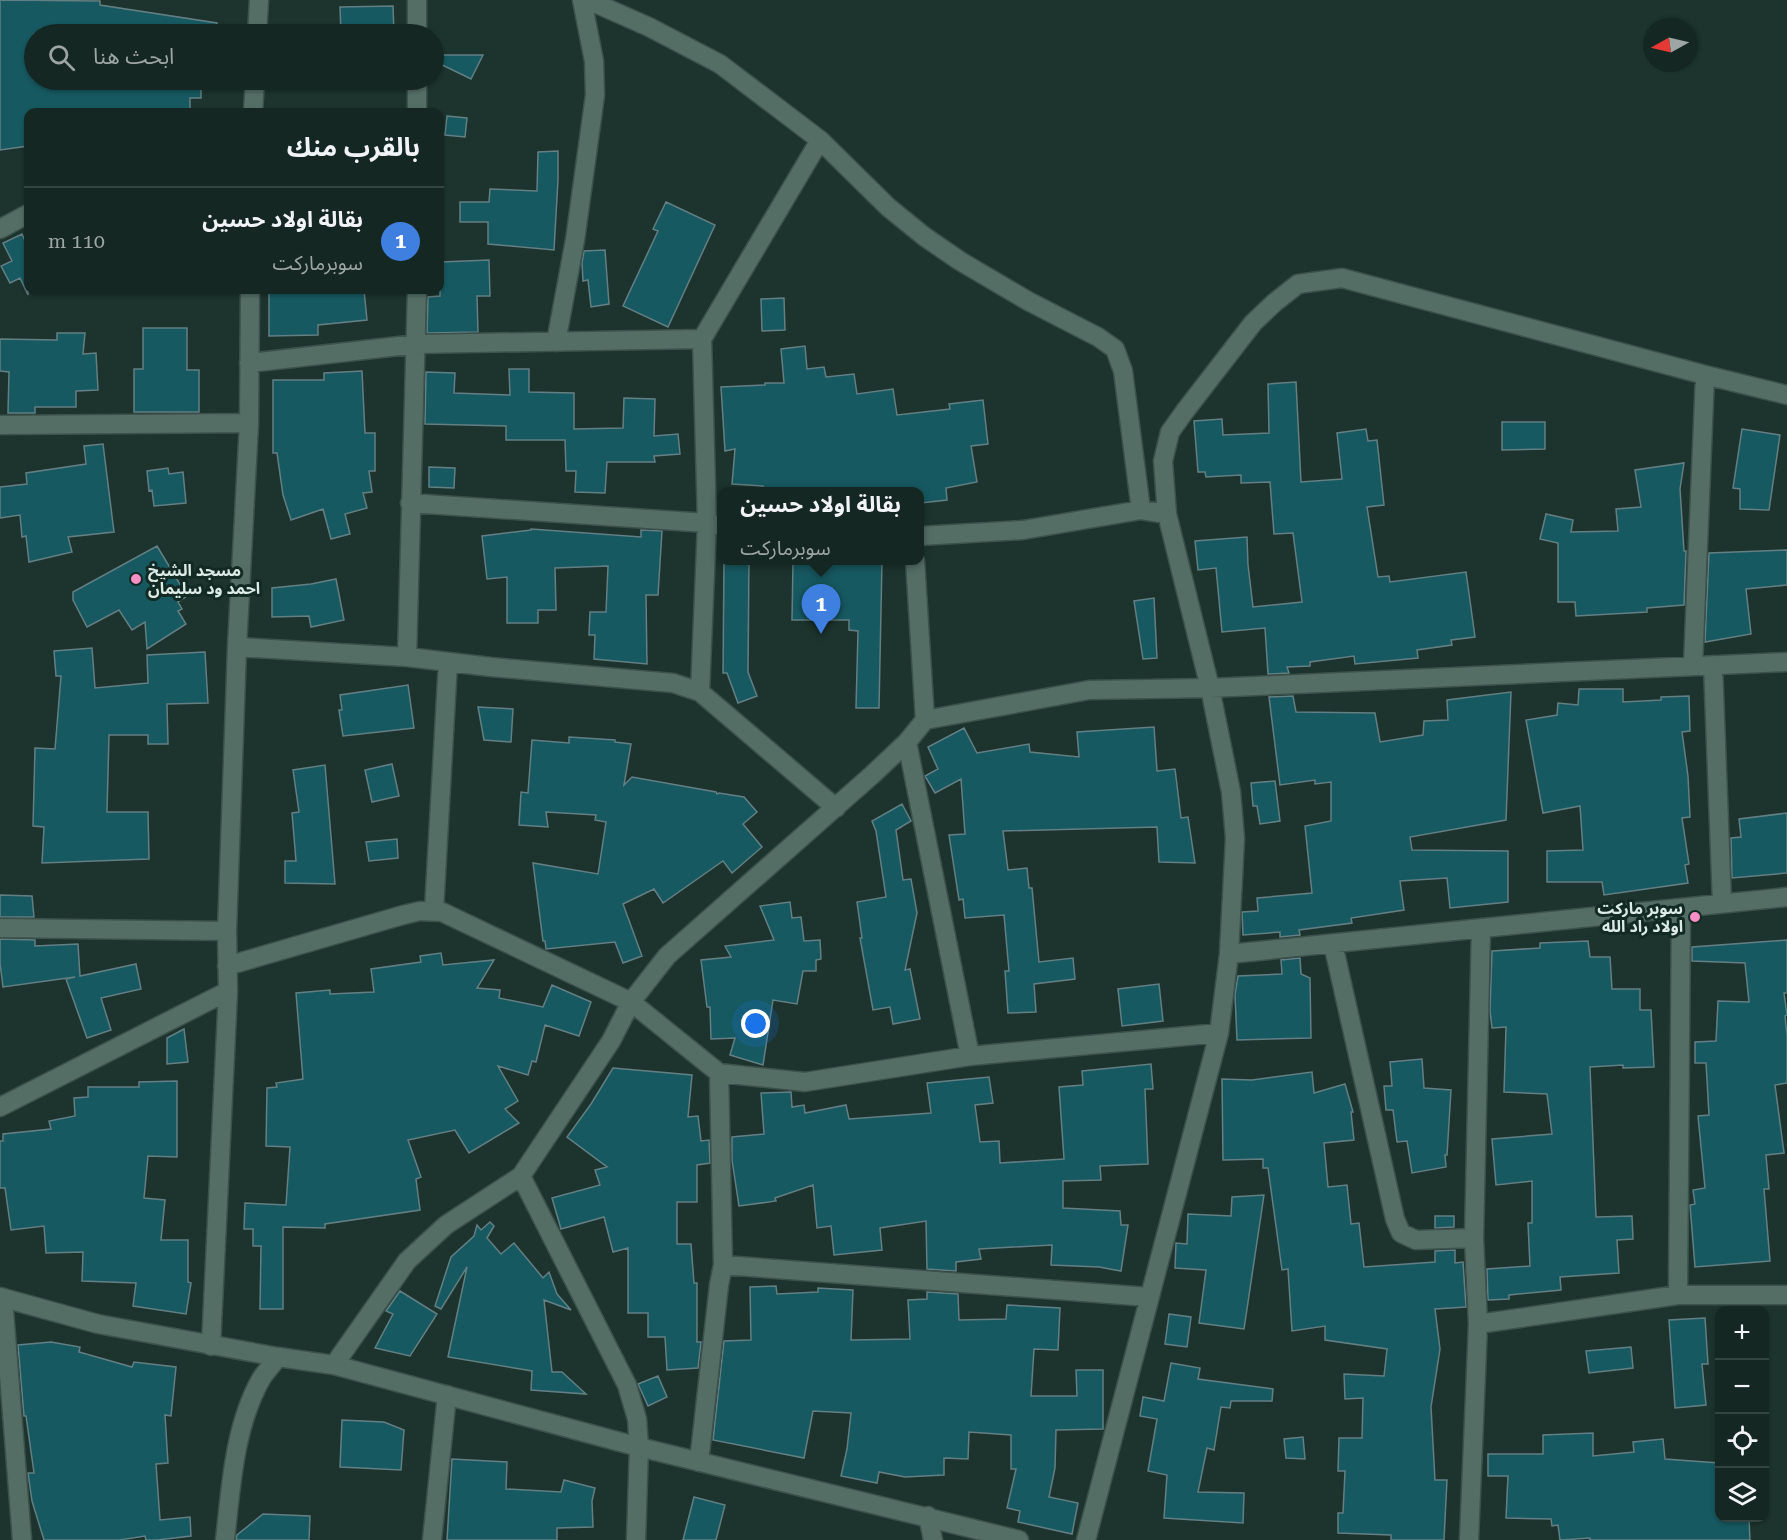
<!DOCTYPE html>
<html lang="ar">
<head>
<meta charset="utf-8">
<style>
	:root { --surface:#152722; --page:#1e2f2a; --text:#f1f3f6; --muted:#9da5a5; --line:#344440; --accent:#2563eb }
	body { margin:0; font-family:"Roboto Serif","Noto Sans Arabic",serif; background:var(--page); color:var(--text); direction:rtl }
	.controls { position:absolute; right:18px; bottom:18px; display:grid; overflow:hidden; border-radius:12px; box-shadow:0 2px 4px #0004 }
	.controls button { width:54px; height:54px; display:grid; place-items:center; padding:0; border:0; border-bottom:2px solid var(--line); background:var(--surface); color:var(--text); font:30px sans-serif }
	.compass { position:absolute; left:1643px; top:18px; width:54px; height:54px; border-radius:50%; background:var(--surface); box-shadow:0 2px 4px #0004; rotate:262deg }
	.you { position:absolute; left:756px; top:1024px; width:21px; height:21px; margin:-15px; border:4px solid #fff; border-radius:50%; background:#1a73e8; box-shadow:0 0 0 9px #1a73e833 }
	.badge { display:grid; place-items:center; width:39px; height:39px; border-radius:50%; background:var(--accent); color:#fff; font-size:20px; font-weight:700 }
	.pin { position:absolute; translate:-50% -50px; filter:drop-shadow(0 2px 3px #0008) }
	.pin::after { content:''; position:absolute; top:32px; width:21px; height:18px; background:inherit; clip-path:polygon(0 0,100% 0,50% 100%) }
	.popup { position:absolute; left:717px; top:487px; width:207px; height:78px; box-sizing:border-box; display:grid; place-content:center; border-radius:12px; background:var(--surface); filter:drop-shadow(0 2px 4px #0005); font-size:20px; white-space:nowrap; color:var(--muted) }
	.popup b { font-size:22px; color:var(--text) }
	.popup::after { content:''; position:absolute; left:50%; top:100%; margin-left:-12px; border:12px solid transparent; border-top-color:var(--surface) }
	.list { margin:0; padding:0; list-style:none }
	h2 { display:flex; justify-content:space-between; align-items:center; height:78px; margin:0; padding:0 24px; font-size:26px }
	h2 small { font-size:20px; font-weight:400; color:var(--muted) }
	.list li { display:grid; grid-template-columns:39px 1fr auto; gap:18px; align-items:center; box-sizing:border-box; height:108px; padding:0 24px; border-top:2px solid var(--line) }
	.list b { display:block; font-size:22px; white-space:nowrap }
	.list p { margin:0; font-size:20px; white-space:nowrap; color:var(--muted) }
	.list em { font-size:20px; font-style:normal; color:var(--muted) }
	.icon { flex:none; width:33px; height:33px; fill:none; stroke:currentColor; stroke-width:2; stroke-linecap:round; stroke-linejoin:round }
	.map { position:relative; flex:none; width:1787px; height:1540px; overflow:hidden; direction:ltr }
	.search { position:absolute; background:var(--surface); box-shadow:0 2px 4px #0004; left:24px; top:24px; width:420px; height:66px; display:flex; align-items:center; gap:15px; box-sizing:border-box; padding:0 21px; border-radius:33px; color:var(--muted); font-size:22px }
	.panel { position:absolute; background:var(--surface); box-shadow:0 2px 4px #0004; left:24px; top:108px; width:420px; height:186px; border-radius:12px; direction:rtl }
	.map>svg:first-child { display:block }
	.building { fill:#175961; stroke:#637f84; stroke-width:1.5 }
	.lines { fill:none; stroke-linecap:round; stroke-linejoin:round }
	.street-casing { stroke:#3c514b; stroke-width:21 }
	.secondary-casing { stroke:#3c514b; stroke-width:21 }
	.street { stroke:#546e66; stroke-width:18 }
	.secondary { stroke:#546e66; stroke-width:18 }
	.poi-dot { fill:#fa8fc7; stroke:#122a23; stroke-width:2 }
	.labels { text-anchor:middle; stroke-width:6; stroke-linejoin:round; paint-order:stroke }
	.poi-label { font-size:16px; font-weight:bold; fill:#ddebe6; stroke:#122a23; text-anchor:start }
</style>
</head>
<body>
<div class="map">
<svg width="1787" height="1540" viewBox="0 0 1787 1540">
	<rect width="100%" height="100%" fill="#1c342d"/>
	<path class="building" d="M0 0 100 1V5L217 23 216 34H34V80H95V83L134 82V80H201V98H190V111L178 112H28V146L0 150Z
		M393 6 394 34H341L340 7Z
		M434 55H483L471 79 434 61Z
		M447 116 467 118 465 137 445 135Z
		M558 151V180L554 250 488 244V222H460V202H489L490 189 537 191 538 152Z
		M666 202 715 225 668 327 623 306 658 231 653 229Z
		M22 234 28 248V295L20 278 10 283 1 266 12 261 3 243Z
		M605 250 609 304 591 307 588 280 583 281 582 263 584 251Z
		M489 260 490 296H477L478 332 427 333 428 297 440 296V262Z
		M269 290H364L367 320 318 325V335L269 336Z
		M784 298 785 330 762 331 761 299Z
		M143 328H187V370H199V412H134V369H143Z
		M57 333H85L83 354 96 353 98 390 76 391V407H35V413H8L9 372 0 371V339L57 340Z
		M805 346 807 369 824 367 826 377 854 374 857 394 893 389 897 415 950 409 949 404 983 400 988 444 971 446 977 482 946 488 947 500 921 503 920 492H763V486L732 484 735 449 725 451 721 387 765 385V383H784L781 349Z
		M509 369H529V392L574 393V429L623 428 624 398 655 399 654 436 678 434 680 454 654 456 655 462H607L605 493 575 492 576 471H566L565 440H506V426L425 424 426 372 455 373 454 393 510 395Z
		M362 371 365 433H375V471H369L372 492 363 493 367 508 345 514 350 534 331 539 323 509 291 520 283 495 277 453H273V380H324V373Z
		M1296 382 1301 482 1342 479 1337 433 1366 429 1368 441 1377 440 1384 505 1367 507 1378 577 1389 576 1390 582 1466 572 1475 637 1451 640 1452 645 1417 650 1418 658 1355 664 1354 656 1310 662V666L1287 667 1289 673 1268 674 1265 628 1222 632 1216 568 1198 570 1195 541 1247 537 1248 565 1253 607 1302 602 1293 533 1274 534 1270 482 1241 483V475L1206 477 1205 472H1198L1194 421 1222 419 1223 435 1269 433 1268 384Z
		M1502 422H1545V449L1502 450Z
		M1742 429 1780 435 1769 510 1740 509V489L1733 488Z
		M103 444 114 532 68 537 72 552 29 562 26 536 22 537 20 515 0 518V487L27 484 26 473 86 464 84 446Z
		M1684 463 1680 489 1684 551H1686L1684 605 1647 608V612L1576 616 1575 602H1558V543L1540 539 1546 514 1573 520 1571 532 1618 531 1616 509 1641 507 1635 470Z
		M429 467 455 468 454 488 429 487Z
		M168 468 169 474 183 472 186 503 154 506 152 490 149 491 147 471Z
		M531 529 641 537V530L662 531 658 595H646L647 664 594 659 595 635H589L590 612H606L608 566 555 568 556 610H538V623H507V577L487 579 482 536 531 530Z
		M157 546 187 596 178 602 182 609 178 611 186 624 147 649 145 622 132 630 119 610 87 627 73 600V592Z
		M1787 550V585L1746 589 1751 634 1705 642 1709 553Z
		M724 561H749L748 672 757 696 738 703 727 673H723Z
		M793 561H882L879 708H856L858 631 849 630V620H792Z
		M336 579 344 620 311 627 309 616 272 617V588L311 584Z
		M1154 598 1157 658 1143 659 1134 601Z
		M92 648 95 688 148 683 147 655 205 652 208 703 167 704 168 744H148V735H109L107 812H148L149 859 42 863 44 827 33 826 35 748 55 749 61 676H56L54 651Z
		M408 685 414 728 343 736 339 710H342L340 695Z
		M1579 689H1623V702L1661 700V697L1689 696 1690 731 1682 732 1688 776 1690 817 1682 818 1689 864 1685 865 1688 883 1604 895 1602 882H1547V851L1583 850 1580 806 1543 813 1526 720 1557 715 1558 703 1578 705Z
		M1511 692 1506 820 1410 837 1412 850 1508 851V902L1450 908 1447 878 1400 881 1404 910 1351 918 1352 923 1299 930 1300 935 1280 937V932L1243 935 1242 912 1258 911 1257 898 1312 893 1305 826 1331 821V782L1315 784V780L1280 785 1269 697 1293 696 1296 712 1375 713 1380 742 1423 735 1424 721 1448 720 1447 700Z
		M478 707 513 709 511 742 484 740Z
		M1154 727 1157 771 1175 769 1181 818 1188 817 1195 863 1159 862 1157 827 1003 831 1008 870 1027 868 1029 888H1032L1039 962 1073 958 1075 979 1034 984 1036 1012 1008 1013 1005 971H1009L1004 915 965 918 963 899 959 900 949 835 965 834 961 779 935 793 925 776 938 769 928 747 964 728 977 753 1029 744 1030 752 1079 757 1077 732Z
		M569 737 615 740V742L631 744 624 785 632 777 716 792 717 794 719 793 744 797 757 812 743 824 762 847 732 873 723 861 663 903 654 889 623 904 642 956 623 963 615 942 546 949 545 941H543L533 863 598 874 606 822 595 820 596 815 546 812 548 827 519 825 521 792 528 793 532 740 569 743Z
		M392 764 399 796 372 802 365 770Z
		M325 765 335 884 285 883V861H296L292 813 299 812 293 770Z
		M1275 781 1280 821 1260 824 1257 806H1253L1251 783Z
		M902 804 911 821 896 830 903 880 911 879 917 913 905 970 910 969 920 1019 893 1024 890 1007 873 1010 860 938H862L857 902 886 897 876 831 872 821Z
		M1787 813V873L1732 878 1731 838 1741 837 1739 819Z
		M397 839 398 858 369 861 366 842Z
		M0 895 32 896 34 917H0Z
		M790 902 792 918 801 917 804 941 820 940 821 959 816 960V971H803L797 1004 773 1000 763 1065 730 1055 735 1038 711 1039 710 1007H707L701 960 731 957 725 946 774 940 760 906Z
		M0 939 35 940V946L78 944 80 976 136 964 141 989 101 998 111 1030 87 1038 66 979 75 977 3 987 0 963Z
		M1787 940V993H1784L1787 1015 1785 1016 1787 1035V1083L1775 1085 1784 1153 1766 1155 1769 1189H1764L1770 1261 1695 1267 1690 1205 1695 1204 1693 1190 1705 1188 1698 1116 1709 1115 1706 1063H1695V1042L1716 1041 1718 1001 1749 1002 1745 963 1692 961V947Z
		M1588 941 1590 957H1610L1612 989H1640V1010H1651L1654 1067 1623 1068V1065L1590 1067 1596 1217 1632 1216 1633 1239 1617 1240 1619 1273 1560 1277 1561 1290 1509 1295V1299L1488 1300 1487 1269 1530 1266 1528 1223H1532V1181L1496 1185 1492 1139 1552 1134 1547 1094 1504 1092 1506 1027 1492 1028 1490 1011 1492 951 1540 948V943Z
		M441 953 443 965 494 960 477 988 500 990 499 998 543 1007 552 985 591 1002 579 1036 545 1025 536 1062 532 1061 528 1075 498 1066 518 1101 505 1109 519 1123 469 1153 455 1130 408 1140 421 1177 416 1179 420 1210 325 1224V1228L283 1227V1309H260L261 1246H253V1229H244L245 1203 286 1205 290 1147 266 1146 267 1088 277 1087 276 1083 303 1079 296 993 330 990V994L374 992 371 969 421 962 420 956Z
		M1300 958 1301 974 1310 978 1311 1038 1237 1040 1235 995 1238 976 1282 974 1281 960Z
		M1159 984 1163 1021 1122 1026 1118 989Z
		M184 1029 188 1062 167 1064V1038Z
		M1422 1059 1424 1088 1451 1090 1447 1155H1445L1446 1167 1412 1173 1407 1141 1397 1142 1393 1110H1386L1384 1086H1392L1390 1062Z
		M1151 1064 1153 1089H1145L1148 1164 1100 1166 1101 1180 1063 1181V1208L1120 1211 1121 1225H1128L1121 1271 1099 1267 1051 1265 1052 1245 979 1249 981 1259 956 1262V1271L927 1269 926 1221 880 1228 882 1250 834 1255 831 1226 817 1228 813 1185 775 1198 776 1201 739 1206 732 1160V1137L764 1134 761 1093 791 1092 792 1107 804 1105 805 1113 846 1105 849 1119 931 1113 927 1083 989 1077 993 1103 975 1105 980 1142 999 1141 1000 1163 1064 1159 1059 1087 1083 1085 1082 1071Z
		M613 1068 692 1075 688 1117 698 1116 701 1141 709 1140 710 1163 697 1165V1202H677V1244H691L694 1283H697V1342H701L698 1368 667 1370 665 1337H648V1313H628V1248L613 1252 604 1217 561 1229 552 1198 600 1185 595 1170 607 1167 567 1137 591 1104Z
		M1312 1072 1314 1093 1345 1084 1353 1112H1351L1354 1140 1324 1143 1328 1187 1347 1185 1351 1224 1359 1223 1364 1267 1435 1262V1251L1455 1250V1263L1463 1262 1466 1307 1435 1309 1440 1349 1431 1407 1435 1480H1447L1444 1540H1391V1535L1338 1533V1513H1343L1345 1471H1338L1339 1438H1362L1363 1398 1345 1399 1344 1374 1384 1376 1387 1349 1325 1340V1326L1292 1331 1288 1269 1282 1270 1268 1168H1263V1159L1223 1160 1222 1079 1252 1080Z
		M177 1081V1157L148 1156 144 1198 165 1200 161 1240H188V1282L191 1283 186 1314 133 1306 136 1283 82 1281 83 1252 46 1253 44 1226 11 1230 5 1188H0V1141H3V1134L51 1129 49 1121 75 1116 74 1098 88 1097V1087H139V1082Z
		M1264 1195 1244 1329 1199 1323 1206 1270 1175 1268 1176 1243 1187 1244 1188 1214 1231 1216 1232 1197Z
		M1435 1216H1454V1227L1435 1228Z
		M490 1222 494 1226 487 1238 501 1254 514 1243 543 1278 549 1272 557 1294 571 1310 544 1300 552 1372H562L586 1394 531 1390 532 1371 448 1357 467 1267 441 1309 435 1306 451 1257 474 1236 477 1225 481 1230Z
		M776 1286 777 1294 818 1292V1288L853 1290 851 1340 910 1339 908 1300 927 1299V1292L958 1294 959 1320 1006 1319 1007 1305 1060 1308 1058 1350 1034 1349 1031 1396H1077L1076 1370H1103V1429L1056 1430 1055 1468 1049 1497 1078 1503 1072 1534 1018 1522 1020 1511 1007 1508 1016 1469H1011V1435L969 1432 968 1459 944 1458V1475L905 1477 879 1472 877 1483 841 1476 847 1449 851 1413 813 1411 804 1458 713 1440 724 1341 751 1340 750 1287Z
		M400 1291 437 1314 410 1356 375 1348 393 1314 386 1311Z
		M1169 1314 1191 1317 1187 1347 1165 1344Z
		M1705 1318 1708 1364H1702L1706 1405 1675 1408 1669 1320Z
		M51 1342 80 1347 79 1352 132 1367 134 1362 176 1367 171 1416 165 1415 168 1463 156 1464 160 1520 190 1517 191 1536 157 1540H146L145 1536 120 1540H44L32 1501 28 1473H34L26 1416H24L18 1345Z
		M1631 1347 1633 1368 1589 1373 1586 1351Z
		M1171 1363 1200 1368 1198 1379 1273 1389 1272 1401H1231L1230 1408 1221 1407 1214 1450 1207 1448 1198 1492 1244 1493 1243 1523 1164 1518 1167 1475 1148 1471 1157 1419 1140 1416 1143 1397 1164 1401Z
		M658 1376 667 1397 648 1406 638 1384Z
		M342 1420 384 1422 404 1430 401 1470 340 1467Z
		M1593 1433V1456L1634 1452 1633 1442 1663 1439 1665 1459 1719 1463V1518H1749L1750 1540H1590V1538L1560 1540 1558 1525 1552 1526 1551 1519 1506 1518 1508 1476H1488V1454H1543V1435Z
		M1303 1437 1305 1459 1286 1458 1284 1439Z
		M452 1459 507 1462 506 1489 561 1492 564 1480 595 1488 592 1501 593 1527 557 1528V1540H447Z
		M694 1497 725 1505 716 1540H683Z
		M263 1514 310 1516 309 1540H236L237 1535Z"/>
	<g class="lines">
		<defs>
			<path id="street" d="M588 0 649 27 720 64 820 140 888 207 925 237 960 261 1028 301 1098 337 1115 349 1123 371 1141 510
				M257 34 259 0
				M417 34V0
				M253 112 255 80
				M417 112V80
				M0 229 28 214
				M556 342 575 240 595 95 594 61 582 0
				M249 363 417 344 702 339
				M0 425 249 423
				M410 503 707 523 722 526
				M1167 514 1163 461 1170 432 1185 411 1253 323 1274 303 1298 284 1342 278 1705 375 1787 395
				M915 560 925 720
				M237 647 407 657 491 667 673 683 700 692 836 808
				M407 657 417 290
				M1713 665 1722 903
				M1693 666 1705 375
				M700 692 707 523 702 339 820 140
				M907 742 970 1056
				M434 910 448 662
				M0 928 227 931
				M1333 944 1395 1219 1401 1233 1416 1240 1474 1238
				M1229 954 1787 897
				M227 966 403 915 420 911 442 912 631 1002 719 1073 805 1082 970 1056 1219 1033
				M0 1107 228 991
				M521 1176 627 1385 637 1419 639 1447 636 1540
				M723 1265 1149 1297
				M1678 1295 1681 908
				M3 1298 22 1540
				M1478 1324 1678 1295H1787
				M211 1346 228 991 227 931 237 647 249 423 250 290
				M334 1365 407 1261 446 1225 521 1176 611 1041 631 1002 667 956 872 775 907 742 925 720 1089 690 1210 688 1167 514 1141 510 1023 530 920 536
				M699 1462 719 1285 723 1265 719 1073
				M928 1516 933 1540
				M225 1540C231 1487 234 1427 261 1379 266 1371 273 1364 278 1357
				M432 1540 447 1395
				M1086 1540 1219 1033 1229 954 1235 838 1231 792 1210 688 1787 662
				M1469 1540 1478 1324 1474 1238 1481 928"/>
			<path id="secondary" d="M0 1297 98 1324 278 1357 334 1365 639 1447 1019 1540"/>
		</defs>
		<use href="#street" class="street-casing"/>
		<use href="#secondary" class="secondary-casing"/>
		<use href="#street" class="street"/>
		<use href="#secondary" class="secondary"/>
	</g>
	<g class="poi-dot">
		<circle cx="136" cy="579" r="6"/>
		<circle cx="1695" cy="917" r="6"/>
	</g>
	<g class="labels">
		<g class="poi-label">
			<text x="148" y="576">مسجد الشيخ<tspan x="148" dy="18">احمد ود سليمان</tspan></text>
			<text x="1683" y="914" text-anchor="end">سوبر ماركت<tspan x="1683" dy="18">اولاد راد الله</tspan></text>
		</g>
	</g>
</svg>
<div class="controls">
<button>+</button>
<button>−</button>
<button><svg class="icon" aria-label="locate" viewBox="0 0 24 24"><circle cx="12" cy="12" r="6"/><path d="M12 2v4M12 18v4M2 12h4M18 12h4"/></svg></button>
<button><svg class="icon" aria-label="layers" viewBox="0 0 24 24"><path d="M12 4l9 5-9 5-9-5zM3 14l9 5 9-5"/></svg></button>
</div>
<svg class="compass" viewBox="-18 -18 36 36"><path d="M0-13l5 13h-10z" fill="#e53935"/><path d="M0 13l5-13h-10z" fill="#9da5a5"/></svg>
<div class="you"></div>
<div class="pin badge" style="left:821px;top:634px;background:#3f7fe0">1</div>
<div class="popup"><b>بقالة اولاد حسين</b>سوبرماركت</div>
<div class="search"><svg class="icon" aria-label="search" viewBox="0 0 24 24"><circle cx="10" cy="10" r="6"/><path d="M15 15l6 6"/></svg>ابحث هنا</div>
<section class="panel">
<h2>بالقرب منك<small></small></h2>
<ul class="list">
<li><span class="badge" style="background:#3f7fe0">1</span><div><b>بقالة اولاد حسين</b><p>سوبرماركت</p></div><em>110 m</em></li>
</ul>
</section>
</div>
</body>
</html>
